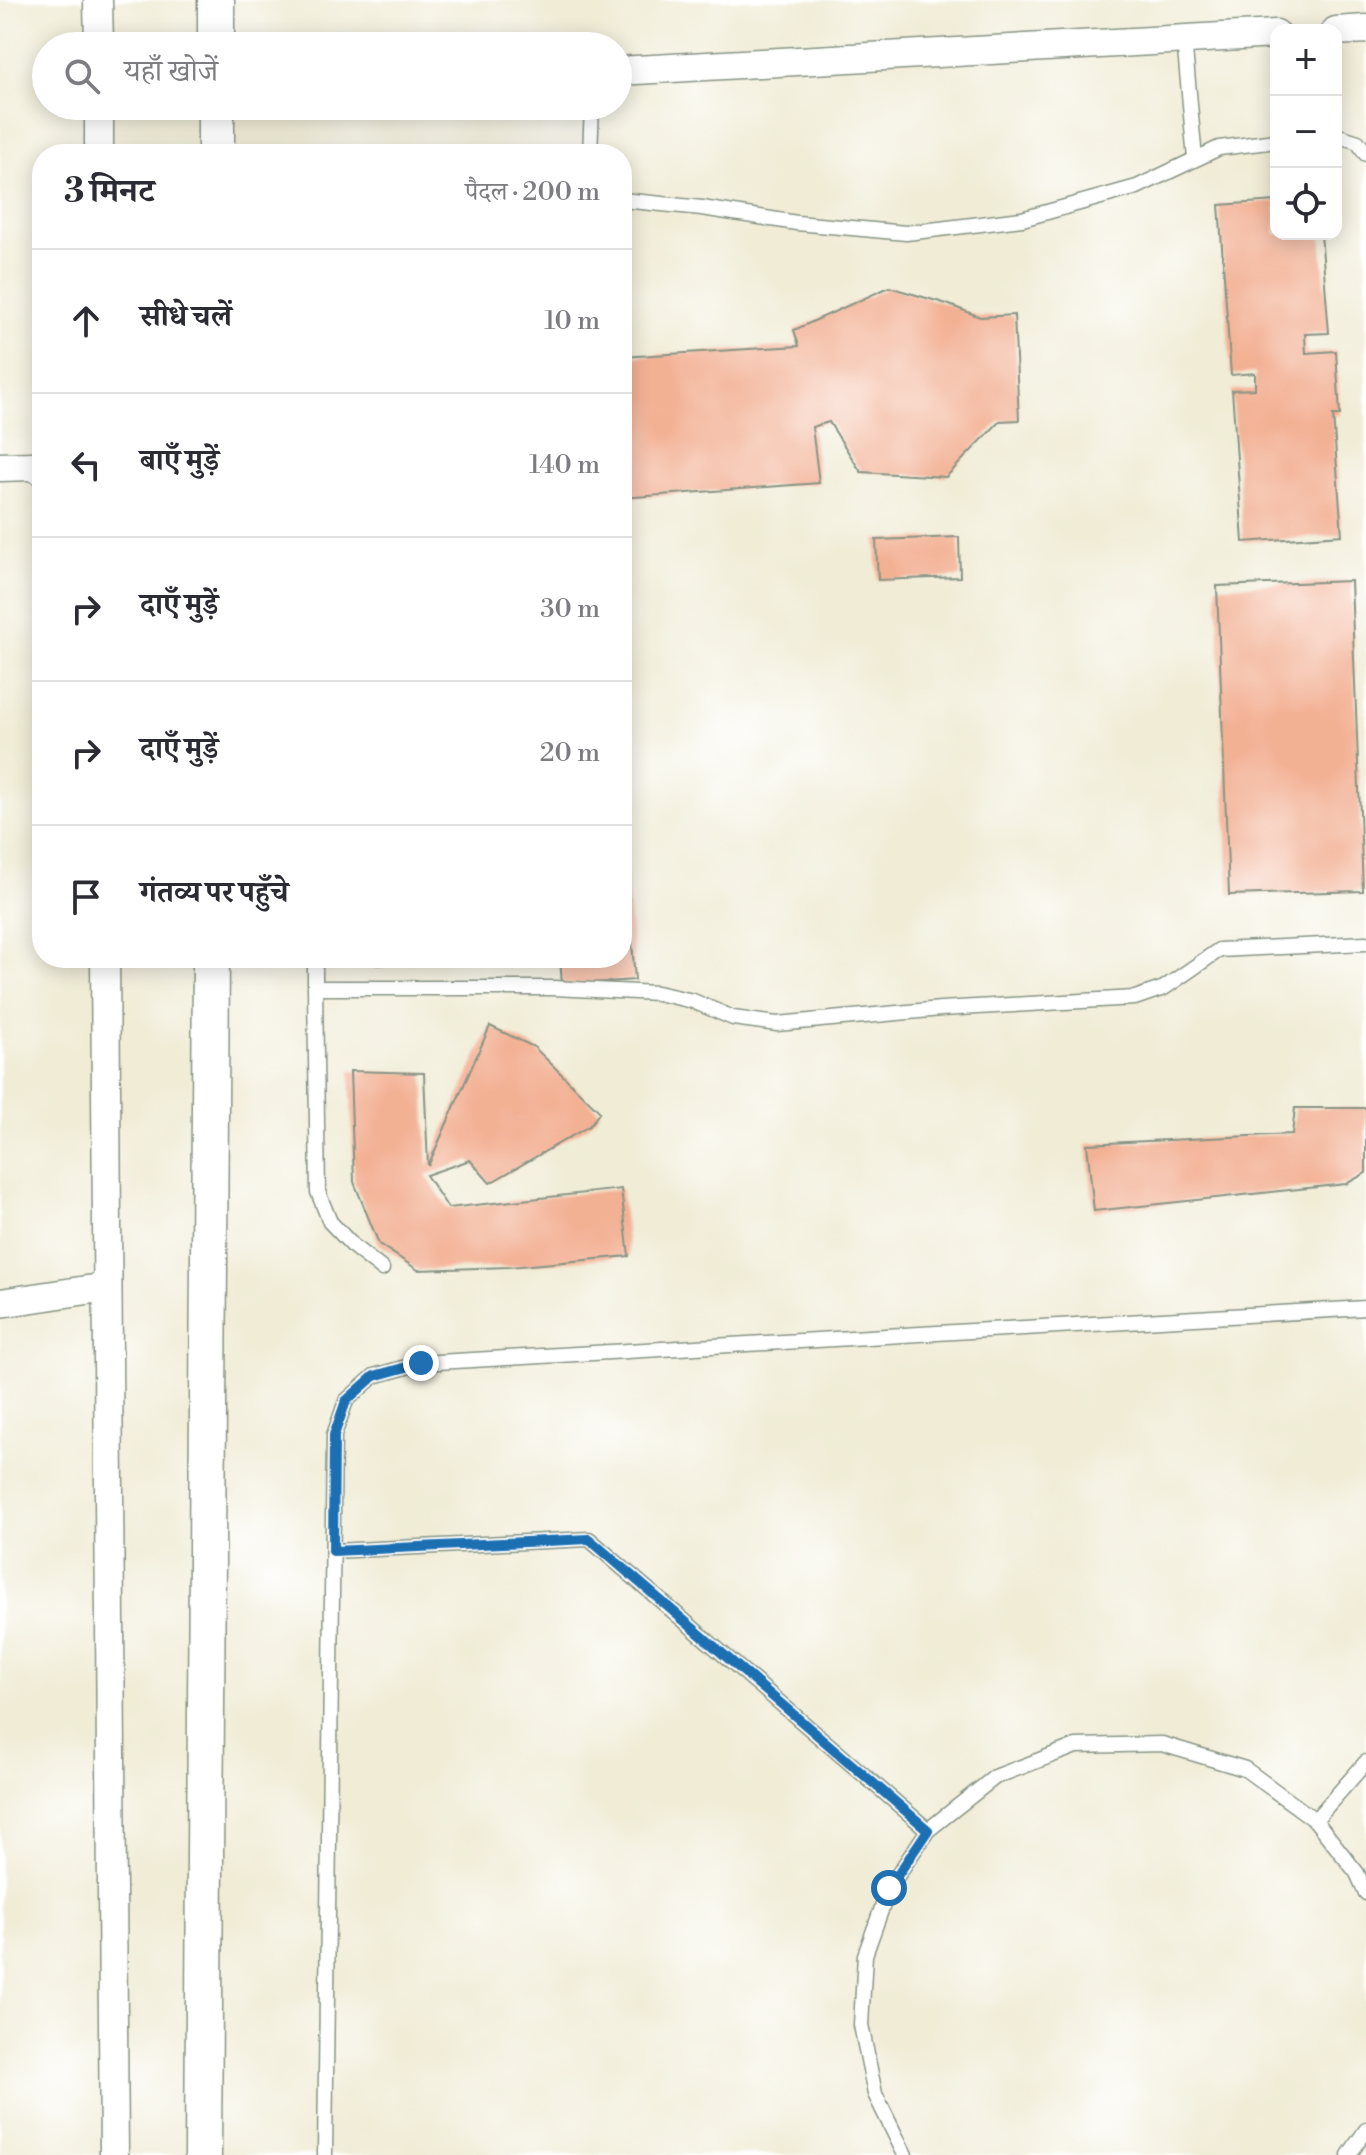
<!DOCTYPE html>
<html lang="hi">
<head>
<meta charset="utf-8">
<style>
	:root { --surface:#fff; --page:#f7f7f7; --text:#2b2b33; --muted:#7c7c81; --line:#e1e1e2 }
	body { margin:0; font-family:"Libre Bodoni","Noto Serif Devanagari",serif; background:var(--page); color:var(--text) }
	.controls { position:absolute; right:24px; top:24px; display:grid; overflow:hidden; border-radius:16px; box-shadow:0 4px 20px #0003 }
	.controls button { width:72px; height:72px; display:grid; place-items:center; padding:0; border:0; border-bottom:2px solid var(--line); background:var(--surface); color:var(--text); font:40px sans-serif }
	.stop { position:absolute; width:24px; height:24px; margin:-18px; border:6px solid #1f6fb2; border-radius:50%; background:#fff }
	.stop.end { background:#1f6fb2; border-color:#fff; box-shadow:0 2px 8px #0008 }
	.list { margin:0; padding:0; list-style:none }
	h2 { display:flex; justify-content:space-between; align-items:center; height:104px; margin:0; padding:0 32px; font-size:34px }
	h2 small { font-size:26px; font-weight:400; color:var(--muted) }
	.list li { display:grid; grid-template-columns:52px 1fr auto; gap:24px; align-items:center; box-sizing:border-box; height:144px; padding:0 32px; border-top:2px solid var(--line) }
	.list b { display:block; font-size:30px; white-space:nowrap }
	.list em { font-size:26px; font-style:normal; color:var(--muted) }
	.icon { flex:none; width:44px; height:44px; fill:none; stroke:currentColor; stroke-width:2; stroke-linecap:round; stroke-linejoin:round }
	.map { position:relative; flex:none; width:1366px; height:2155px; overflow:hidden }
	.search { position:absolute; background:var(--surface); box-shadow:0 4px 20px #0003; left:32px; top:32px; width:600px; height:88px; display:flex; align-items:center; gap:20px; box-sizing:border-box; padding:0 28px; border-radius:44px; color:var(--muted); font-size:30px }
	.panel { position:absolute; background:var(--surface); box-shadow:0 4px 20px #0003; left:32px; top:144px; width:600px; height:824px; border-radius:32px }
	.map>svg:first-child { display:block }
	.building { fill:#f3b194 }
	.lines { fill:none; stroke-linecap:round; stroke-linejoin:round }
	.service-casing { stroke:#889485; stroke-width:17 }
	.minor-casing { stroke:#889485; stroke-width:31 }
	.tertiary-casing { stroke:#889485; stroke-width:39 }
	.service { stroke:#fff; stroke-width:14 }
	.minor { stroke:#fff; stroke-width:28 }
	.tertiary { stroke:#fff; stroke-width:36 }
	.route { stroke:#1f6fb2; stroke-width:10 }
</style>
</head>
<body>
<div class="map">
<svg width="1366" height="2155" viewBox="0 0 1366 2155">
	<rect width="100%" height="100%" fill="#fff"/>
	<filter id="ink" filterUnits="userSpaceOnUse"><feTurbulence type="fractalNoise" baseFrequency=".0125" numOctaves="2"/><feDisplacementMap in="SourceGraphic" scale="16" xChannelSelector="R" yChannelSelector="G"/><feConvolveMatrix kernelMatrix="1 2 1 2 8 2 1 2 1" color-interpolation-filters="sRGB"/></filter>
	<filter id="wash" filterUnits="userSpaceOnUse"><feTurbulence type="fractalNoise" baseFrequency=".006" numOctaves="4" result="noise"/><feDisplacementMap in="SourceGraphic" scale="32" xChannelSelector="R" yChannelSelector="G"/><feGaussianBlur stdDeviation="1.8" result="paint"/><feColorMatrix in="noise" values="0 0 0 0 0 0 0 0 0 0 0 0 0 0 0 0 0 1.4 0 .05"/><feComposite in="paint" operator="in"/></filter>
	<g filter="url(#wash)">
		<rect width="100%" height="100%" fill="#f0ecd6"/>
		<g id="blocks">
			<path class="building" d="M1276 201V234H1321L1329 333 1305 334 1306 353 1336 351 1340 415H1333L1342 535 1243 542 1232 390 1255 389V373L1231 375 1219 205Z
				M889 287 947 304 980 317 1014 315 1019 420 1000 421 946 477 861 472 829 422 812 427 819 483 622 498V357L799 346 794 330Z
				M959 537 960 577 878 580 876 540Z
				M1351 581 1363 891 1229 895 1217 586Z
				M624 844 635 980 562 985 560 958H622V845Z
				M376 958H437V960L377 965Z
				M490 1026 534 1047 600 1112 589 1126 490 1183 470 1160 426 1175 448 1208 621 1189 629 1256 509 1267 418 1270 379 1244 354 1182 350 1071 424 1073 428 1166Z
				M1295 1108H1366V1173L1346 1184 1094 1211 1087 1144 1292 1134Z"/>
		</g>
	</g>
	<g filter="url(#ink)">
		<use href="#blocks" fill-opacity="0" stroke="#889485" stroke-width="2"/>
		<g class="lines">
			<defs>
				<path id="service" d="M1184 39 1195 159
					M1336 135 1358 142 1366 154
					M590 154 592 106
					M622 200 702 208 797 223 906 233 1022 219 1137 187 1219 148 1276 141
					M315 988V958
					M382 1269 354 1247 330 1222 318 1192 315 988H554L657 993 693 1001 733 1018 777 1024 941 1009 1135 998 1164 988 1219 950 1366 943
					M333 1551 589 1539 928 1830
					M1315 1820 1366 1762
					M325 2155 334 1435 346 1401 374 1376 421 1363 1366 1308
					M905 2155 875 2094 861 2025 865 1955 889 1888 928 1830 995 1777 1076 1746 1162 1744 1245 1769 1315 1820 1357 1873 1366 1893
					M1349 2155 1366 2130"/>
				<path id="minor" d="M98 0 99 46
					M1336 31 1366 29
					M618 71 1276 34
					M99 106V154
					M0 467 32 466 42 471
					M105 958 114 2155
					M0 1303 107 1287"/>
				<path id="tertiary" d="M216 0V46
					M216 154V106
					M203 2155 211 958"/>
			</defs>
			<use href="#service" class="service-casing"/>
			<use href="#minor" class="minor-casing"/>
			<use href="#tertiary" class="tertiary-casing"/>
			<use href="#service" class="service"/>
			<use href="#minor" class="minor"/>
			<use href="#tertiary" class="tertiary"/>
		</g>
	</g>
	<g class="lines" filter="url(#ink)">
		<path class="route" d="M421 1363 374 1376 346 1401 334 1435 333 1551 589 1539 928 1830 889 1888"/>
	</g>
</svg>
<div class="controls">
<button>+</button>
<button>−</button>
<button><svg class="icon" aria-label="locate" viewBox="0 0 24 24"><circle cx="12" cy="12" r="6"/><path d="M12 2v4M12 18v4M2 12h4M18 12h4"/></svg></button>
</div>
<div class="stop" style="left:889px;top:1888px"></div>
<div class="stop end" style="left:421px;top:1363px"></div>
<div class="search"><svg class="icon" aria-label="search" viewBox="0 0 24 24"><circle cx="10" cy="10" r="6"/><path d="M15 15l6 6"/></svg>यहाँ खोजें</div>
<section class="panel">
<h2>3 मिनट<small>पैदल · 200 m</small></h2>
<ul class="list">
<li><svg class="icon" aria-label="ahead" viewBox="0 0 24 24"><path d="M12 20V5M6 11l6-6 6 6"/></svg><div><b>सीधे चलें</b></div><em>10 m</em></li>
<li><svg class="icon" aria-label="left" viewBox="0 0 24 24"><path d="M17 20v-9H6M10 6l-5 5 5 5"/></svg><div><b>बाएँ मुड़ें</b></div><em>140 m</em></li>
<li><svg class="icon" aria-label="right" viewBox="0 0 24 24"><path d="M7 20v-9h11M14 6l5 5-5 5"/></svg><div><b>दाएँ मुड़ें</b></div><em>30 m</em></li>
<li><svg class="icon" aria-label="right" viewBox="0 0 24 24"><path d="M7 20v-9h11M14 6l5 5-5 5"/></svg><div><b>दाएँ मुड़ें</b></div><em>20 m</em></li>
<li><svg class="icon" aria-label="arrive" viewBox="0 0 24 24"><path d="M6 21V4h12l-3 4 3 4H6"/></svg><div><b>गंतव्य पर पहुँचे</b></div></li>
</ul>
</section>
</div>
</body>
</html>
